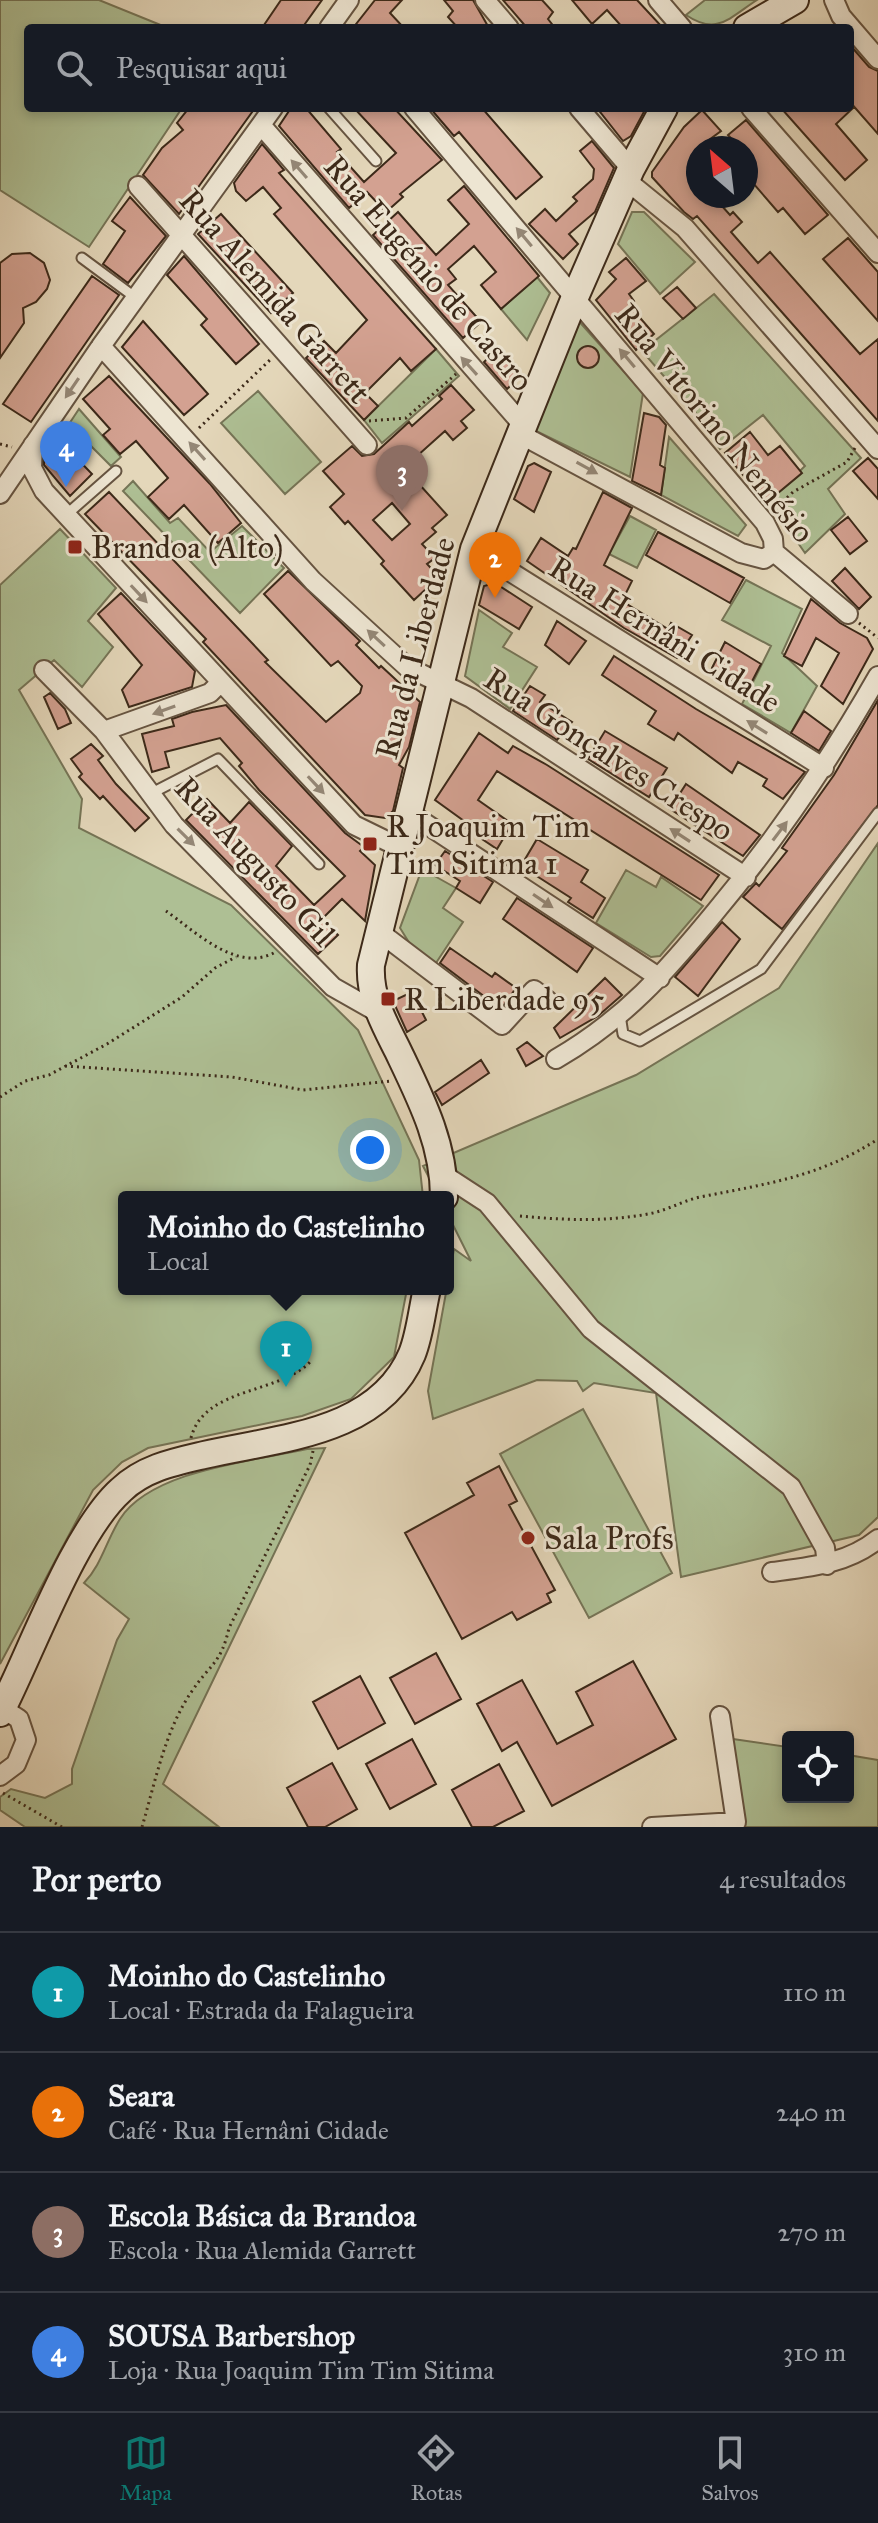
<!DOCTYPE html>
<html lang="pt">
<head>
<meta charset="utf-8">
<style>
	:root { --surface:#171b24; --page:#20242c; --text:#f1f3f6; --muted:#9ea1a6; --line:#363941; --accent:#0f766e }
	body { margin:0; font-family:"IM FELL Great Primer",serif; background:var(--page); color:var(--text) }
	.controls { position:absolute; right:24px; bottom:24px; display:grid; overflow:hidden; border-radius:8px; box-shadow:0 4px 12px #0003 }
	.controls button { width:72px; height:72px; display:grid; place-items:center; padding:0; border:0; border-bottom:2px solid var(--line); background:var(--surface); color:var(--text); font:40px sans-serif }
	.compass { position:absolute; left:686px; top:136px; width:72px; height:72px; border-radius:50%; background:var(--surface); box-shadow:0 4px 12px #0003; rotate:332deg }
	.you { position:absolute; left:370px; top:1150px; width:28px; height:28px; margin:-20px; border:6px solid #fff; border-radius:50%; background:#1a73e8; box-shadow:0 0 0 12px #1a73e833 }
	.badge { display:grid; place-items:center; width:52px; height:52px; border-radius:50%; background:var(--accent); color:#fff; font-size:26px; font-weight:700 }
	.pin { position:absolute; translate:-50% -66px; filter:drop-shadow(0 2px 4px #0008) }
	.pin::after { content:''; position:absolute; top:42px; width:28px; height:24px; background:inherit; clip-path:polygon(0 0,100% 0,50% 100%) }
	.popup { position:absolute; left:118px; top:1191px; width:336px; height:104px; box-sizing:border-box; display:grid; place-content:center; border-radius:8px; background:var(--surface); filter:drop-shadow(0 2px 6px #0005); font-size:26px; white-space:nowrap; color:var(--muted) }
	.popup b { font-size:30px; color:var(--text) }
	.popup::after { content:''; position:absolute; left:50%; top:100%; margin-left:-16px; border:16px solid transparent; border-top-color:var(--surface) }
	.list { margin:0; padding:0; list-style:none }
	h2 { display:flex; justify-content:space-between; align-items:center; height:104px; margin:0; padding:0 32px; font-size:34px }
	h2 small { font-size:26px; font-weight:400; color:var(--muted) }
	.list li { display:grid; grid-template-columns:52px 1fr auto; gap:24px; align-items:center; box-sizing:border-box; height:120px; padding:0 32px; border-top:2px solid var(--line) }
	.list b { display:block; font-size:30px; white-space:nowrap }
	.list p { margin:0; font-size:26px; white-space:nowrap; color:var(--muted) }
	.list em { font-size:26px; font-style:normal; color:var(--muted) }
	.icon { flex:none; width:44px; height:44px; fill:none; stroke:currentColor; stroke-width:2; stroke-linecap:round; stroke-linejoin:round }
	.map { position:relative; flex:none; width:878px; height:1827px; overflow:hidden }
	.search { position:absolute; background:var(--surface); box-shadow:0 4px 12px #0003; left:24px; right:24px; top:24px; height:88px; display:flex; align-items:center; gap:20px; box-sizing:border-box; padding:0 28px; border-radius:8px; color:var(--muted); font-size:30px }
	.sheet { height:584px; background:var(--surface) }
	nav { display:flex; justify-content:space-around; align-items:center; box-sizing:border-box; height:112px; border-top:2px solid var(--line); background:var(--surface); font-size:22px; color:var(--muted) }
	nav a { display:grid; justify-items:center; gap:4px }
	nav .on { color:var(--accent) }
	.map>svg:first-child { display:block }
	.green { fill:#aebf94; stroke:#757456; stroke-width:2 }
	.building { fill:#d3a191; stroke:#3c2919; stroke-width:2; fill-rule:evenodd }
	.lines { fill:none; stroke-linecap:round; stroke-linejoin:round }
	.lane-casing { stroke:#665441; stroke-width:13 }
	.street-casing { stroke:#665441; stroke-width:22 }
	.secondary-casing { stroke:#3c2919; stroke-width:30 }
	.path { stroke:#3c2919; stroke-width:3; stroke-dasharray:2 4; stroke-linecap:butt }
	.lane { stroke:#ede5d2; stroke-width:9 }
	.street { stroke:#ede5d2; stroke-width:18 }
	.secondary { stroke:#ede5d2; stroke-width:26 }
	.oneway { fill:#948776 }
	.poi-dot { fill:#8f2418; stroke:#ede5d2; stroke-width:3 }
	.labels { text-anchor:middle; stroke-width:6; stroke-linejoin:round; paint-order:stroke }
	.street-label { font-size:32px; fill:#3c2919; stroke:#ede5d2 }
	.poi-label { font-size:32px; fill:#3c2919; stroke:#ede5d2; text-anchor:start }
</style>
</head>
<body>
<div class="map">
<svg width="878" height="1827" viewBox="0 0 878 1827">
	<rect width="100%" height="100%" fill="#e4d7ba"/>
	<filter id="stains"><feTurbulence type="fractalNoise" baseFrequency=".0025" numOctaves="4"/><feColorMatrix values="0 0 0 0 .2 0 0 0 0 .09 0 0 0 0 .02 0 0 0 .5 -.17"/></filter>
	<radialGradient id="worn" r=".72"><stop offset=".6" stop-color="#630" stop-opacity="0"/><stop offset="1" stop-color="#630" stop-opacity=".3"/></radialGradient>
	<path class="green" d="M0 0H99L168 28H28V108H182L89 247 0 190Z
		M705 0H757C729 18 717 36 686 15Z
		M632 212H644L695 262 660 294 618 244Z
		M537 277 550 293 527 340 501 309Z
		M714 294 861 458 828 489 845 514 805 553 769 501 805 466 763 415 720 449 701 419 642 351Z
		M576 318 643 393 630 477 530 428Z
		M436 349 459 376 382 443 364 420Z
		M258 391 321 462 285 494 221 423Z
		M79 409 121 457 111 466 69 424Z
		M669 437 746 525 738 536 661 495Z
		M133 481 170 523 178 518 210 552 242 526 284 568 240 613 123 491Z
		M630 516 656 530 637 568 609 554Z
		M60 529 116 588 88 621 113 647 82 687 54 660 19 690 82 799 79 828 231 905 358 1030 419 1160 423 1197H124V1289H407L394 1357 351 1399 302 1416 148 1448 122 1462 93 1490 0 1664V585Z
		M746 580 802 609 782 653 817 686 791 733 742 704 771 646 722 620Z
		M479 610 512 633 503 647 537 667 510 709 465 676Z
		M878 843V1517L859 1535 681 1577 656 1393 594 1383 583 1391 577 1381 537 1380 433 1419 428 1391 454 1249 471 1261 448 1215V1197H439L423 1166 636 1075 779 988Z
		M422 869 456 888 443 908 463 922 434 966 410 944 400 928Z
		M626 870 656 887 661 877 703 906 660 956 651 957 596 923Z
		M583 1409 672 1573 589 1618 500 1454Z
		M325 1448 163 1784 219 1827H25L0 1810V1797L11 1789 45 1798 72 1784V1769L117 1640 129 1619 84 1583C102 1564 106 1541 120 1519 151 1470 254 1461 307 1449Z
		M733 1739 788 1747V1797H848V1755L878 1760V1827H737Z"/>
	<path class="building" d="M281 0H322L302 28H262Z
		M375 0H402L390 13 404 28H353Z
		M444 0H473L489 28H458L448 17 453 11Z
		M503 0H542L553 12 548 19 555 28H527Z
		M572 0H637L663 28H623L607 10 592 24Z
		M850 45 869 67 878 71V134L850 102Z
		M189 108H255L179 214 143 175 162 148 183 130 177 123Z
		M291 108H306L341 149 337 152 364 182 396 153 354 108H394L442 160 400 194 403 197 386 212 367 192 349 208 279 126Z
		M430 108H482L542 177 516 199 459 132 454 136Z
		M597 108H646L631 136 623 141Z
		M781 108H853L836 124 867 160 845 180Z
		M702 110 721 131 698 148V196H713L730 215 733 212 742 222 731 232 758 263 770 252 860 354 878 339V421L697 216 693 219 684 212 652 177V172L684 127Z
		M746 120 828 215 805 234 783 208 778 212 746 175V148H740L728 135Z
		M592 141 614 168 595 212 569 234 578 244 563 259 529 224 545 209 556 221 577 201 573 197 593 179 594 169 580 151Z
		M262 144 284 170 279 173 436 349 411 371 400 358 365 393 378 406 364 420 306 358 324 341 336 353 367 320 274 214 281 208 263 187 246 201 236 191 234 183Z
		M464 186 539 276 501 309 481 285 496 272 474 246 448 269 456 279 448 285 481 322 463 338 373 235 398 212 436 255 469 224 448 200Z
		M130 197 166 236 128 283 103 264 125 231 112 221Z
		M221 214 293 293 271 313 198 234Z
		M848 238 878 272V321L823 259Z
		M30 253 44 263 50 280 47 289 36 302 23 308 24 323 0 358V263L12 254Z
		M184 256 259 344 236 364 201 325 207 319 167 275Z
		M626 258 646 281 629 294 634 301 629 305 654 334 636 350 596 300 616 279 609 272Z
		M92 276 119 295 31 422 3 404Z
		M677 287 696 308 683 319 663 298Z
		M143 321 208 394 184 415 122 347Z
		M577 357a11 11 0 1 1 22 0a11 11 0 1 1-22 0Z
		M497 349 522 375 507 389 484 362Z
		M109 376 210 484 241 523 218 543 184 505 169 519 148 497 168 478 136 441 120 454 103 435 110 429 83 399Z
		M451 385 474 410 461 421 467 428 453 440 445 431 417 456 423 462 410 474 447 515 432 528 436 532 422 544 435 558 427 564 439 577 414 600 381 564 384 561 348 521 345 524 330 507 344 494 323 471 352 446 362 456 374 454 409 422 412 426 442 399 439 396ZM392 503 410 524 392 540 373 520Z
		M644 413 659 417 666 425 660 465 665 468 661 495 632 481Z
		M750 432 768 455 780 446 802 473 766 503 725 453Z
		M61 442 92 474 70 496 44 465V459Z
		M868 458 878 469V499L853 471Z
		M534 463 551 472 534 512 514 499 528 466Z
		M109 492 268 660 265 662 326 722 360 693 362 686 338 661 331 666 264 594 288 571 360 641 356 645 379 668 381 666 420 702 409 747 399 765 403 768 393 811 385 818 365 815 203 642 206 639 85 514Z
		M603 492 632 508 604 565 632 581 622 601 668 629 671 623 692 635 677 658 624 628 527 561 541 538 568 556 573 548 576 549Z
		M848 517 867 541 850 554 831 530Z
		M658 532 744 578 730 603 646 555Z
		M845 568 871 597 859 609 832 581Z
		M495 583 532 607 519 629 479 605 484 586Z
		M121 593 195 671 192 687 129 707 122 690 142 665 98 614Z
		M811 599 840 623 867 638 873 649 843 704 821 686 839 653 816 638 802 666 784 656Z
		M557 621 586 641 569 664 545 645Z
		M725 642 761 664 747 691 712 668Z
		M614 656 696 709 805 772 783 799 763 786 767 779 738 762 732 773 678 733 674 740 648 724 656 711 602 675Z
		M530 686 545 695 540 702 572 722 557 740 513 711Z
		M50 693 65 709 71 723 58 729 44 697Z
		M878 700V805L782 929 743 897 756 883 759 886 787 851 782 848 834 775Z
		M226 705 345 833 364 847 360 851 375 865 365 921 342 899 322 919 338 935 318 954 186 820 207 799 230 823 249 802 292 846 276 866 314 905 345 876 259 790 239 766 242 763 220 738 165 752 169 767 152 772 142 734 174 726 172 719 192 712Z
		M804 711 831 731 819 751 791 733Z
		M605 731 667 768 649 797 588 759Z
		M479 733 508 753 513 746 547 765 719 875 701 900 497 771 478 800 512 824 497 849 461 825 464 821 435 800Z
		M91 744 103 756 98 760 116 784 149 818 135 831 103 796 100 799 79 777 82 774 71 759Z
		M686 784 760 835 743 856 670 809Z
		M537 839 588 870 581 882 605 898 593 918 568 902 571 898 521 866Z
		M445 851 493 882 480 903 456 888 460 881 435 865Z
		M517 898 593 948 577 972 503 919Z
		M722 922 740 939 698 996 675 977Z
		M450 948 492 977 495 973 516 988 501 1009 440 963Z
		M605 978 622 995 598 1016 560 1038 554 1028Z
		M412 992 426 1020 407 1032 393 1001Z
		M527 1042 543 1056 526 1066 517 1049Z
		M481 1060 489 1073 442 1105 435 1092Z
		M499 1466 517 1501 509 1505 555 1590 547 1594 551 1602 517 1620 512 1612 462 1639 405 1533 474 1495 467 1483Z
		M436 1653 461 1699 415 1724 390 1678Z
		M633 1661 676 1739 552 1806 517 1742 502 1751 477 1704 522 1680 557 1744 593 1725 576 1692Z
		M360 1676 385 1723 338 1749 313 1702Z
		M412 1739 436 1784 390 1809 366 1764Z
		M332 1763 357 1809 325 1827H308L287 1788Z
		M499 1764 524 1811 493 1827H472L452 1790Z"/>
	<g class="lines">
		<defs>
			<path id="lane" d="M329 108 376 161
				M82 258 136 298
				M66 515 116 471
				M150 794 218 759 319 864
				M620 1015 623 1034 640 1041 761 969 878 813"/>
			<path id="street" d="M485 0 509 28
				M658 0 682 28
				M834 0 841 16 878 59
				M329 28 349 0
				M414 108 765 523 773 539 774 552 848 614
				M579 108 631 169
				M751 108 878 253
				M261 125 522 424
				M626 180 685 228 878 449
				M138 186 367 445
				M101 346 313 581 407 667 471 698 746 877
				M518 433 741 553 764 559 774 552
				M33 445 32 468 44 491 354 825 399 847
				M0 494 101 346 273 108
				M474 549 824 768
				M44 670 104 731 174 825 333 987 379 1013
				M104 731 210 693 221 682
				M408 812 660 978
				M378 931 502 1025 534 990 547 1000
				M556 1059C625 1019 666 972 716 911 778 837 830 760 878 676
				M444 1175 487 1203 591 1329 791 1487 825 1548 827 1565
				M772 1572C810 1567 847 1564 878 1539
				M0 1776 16 1764 26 1740 19 1719 2 1708
				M652 1827 736 1822 720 1716"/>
			<path id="secondary" d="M747 28 795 0
				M444 1197C444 1144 421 1099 398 1051 384 1023 369 997 371 965L474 549 575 297 631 169 664 108
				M0 1713C31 1653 74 1532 121 1490 144 1468 174 1462 204 1455 277 1438 379 1434 412 1354 420 1334 422 1310 427 1289"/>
		</defs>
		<use href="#lane" class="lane-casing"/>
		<use href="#street" class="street-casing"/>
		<use href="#secondary" class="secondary-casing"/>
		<path class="path" d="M369 421 406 418 456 374
			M199 428 271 359
			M0 444 12 447
			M774 510 793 492 847 462 855 448
			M859 623 878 638
			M166 911C196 932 239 975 277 951
			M65 1066 232 1077 303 1090 391 1081
			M0 1097 25 1081 49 1075 107 1044 182 997 215 968 236 957
			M520 1216C562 1220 606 1222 648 1214 666 1211 682 1201 700 1197 766 1184 820 1177 878 1139
			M191 1438C204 1386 280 1395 312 1360
			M3 1793 62 1827
			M142 1827C155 1783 165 1730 192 1691 210 1664 221 1664 229 1628L310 1465 313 1451"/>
		<use href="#lane" class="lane"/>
		<use href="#street" class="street"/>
		<use href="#secondary" class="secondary"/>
	</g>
	<defs><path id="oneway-solid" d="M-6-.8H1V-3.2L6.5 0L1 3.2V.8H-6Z" transform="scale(2)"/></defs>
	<g class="oneway">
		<use href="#oneway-solid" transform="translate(299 169) rotate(-131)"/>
		<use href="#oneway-solid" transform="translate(524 237) rotate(-130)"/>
		<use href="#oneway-solid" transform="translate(627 358) rotate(-130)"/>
		<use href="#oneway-solid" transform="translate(469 366) rotate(-132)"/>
		<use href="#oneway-solid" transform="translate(72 388) rotate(124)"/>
		<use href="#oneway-solid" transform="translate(197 451) rotate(-132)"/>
		<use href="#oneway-solid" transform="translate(587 468) rotate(29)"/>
		<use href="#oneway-solid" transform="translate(139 594) rotate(47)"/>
		<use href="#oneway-solid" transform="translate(376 638) rotate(-137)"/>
		<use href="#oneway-solid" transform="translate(164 710) rotate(160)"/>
		<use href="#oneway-solid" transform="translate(757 727) rotate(-148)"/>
		<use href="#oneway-solid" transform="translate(316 785) rotate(47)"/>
		<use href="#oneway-solid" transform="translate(780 831) rotate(-53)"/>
		<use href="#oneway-solid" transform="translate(680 835) rotate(-147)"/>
		<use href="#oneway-solid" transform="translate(186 837) rotate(45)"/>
		<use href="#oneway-solid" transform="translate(543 901) rotate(34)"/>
	</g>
	<g class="poi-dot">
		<rect x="67" y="539" width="16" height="16" rx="4"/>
		<rect x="362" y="836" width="16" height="16" rx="4"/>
		<rect x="380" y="991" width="16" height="16" rx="4"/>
		<circle cx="528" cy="1538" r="8"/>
	</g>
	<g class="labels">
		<g class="street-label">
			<text transform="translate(429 273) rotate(49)" y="11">Rua Eugénio de Castro</text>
			<text transform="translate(275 296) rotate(49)" y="11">Rua Alemida Garrett</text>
			<text transform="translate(715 423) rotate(51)" y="11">Rua Vitorino Nemésio</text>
			<text transform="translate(665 634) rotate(32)" y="11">Rua Hernâni Cidade</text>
			<text transform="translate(415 648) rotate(-75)" y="11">Rua da Liberdade</text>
			<text transform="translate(609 754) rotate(33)" y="11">Rua Gonçalves Crespo</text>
			<text transform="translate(255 861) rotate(47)" y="11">Rua Augusto Gil</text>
		</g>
		<g class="poi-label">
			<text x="91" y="558">Brandoa (Alto)</text>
			<text x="386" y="837">R Joaquim Tim<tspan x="386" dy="37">Tim Sitima 1</tspan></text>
			<text x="404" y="1010">R Liberdade 95</text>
			<text x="544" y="1549">Sala Profs</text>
		</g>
	</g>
	<rect width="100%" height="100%" filter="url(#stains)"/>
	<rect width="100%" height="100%" fill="url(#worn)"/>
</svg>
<div class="controls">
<button><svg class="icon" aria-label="locate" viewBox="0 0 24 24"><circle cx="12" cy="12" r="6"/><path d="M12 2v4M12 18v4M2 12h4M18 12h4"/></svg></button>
</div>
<svg class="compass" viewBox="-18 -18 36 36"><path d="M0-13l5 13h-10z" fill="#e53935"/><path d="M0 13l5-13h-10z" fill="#9ea1a6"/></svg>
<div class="you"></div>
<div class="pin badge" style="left:286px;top:1387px;background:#0f9aa8">1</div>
<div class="popup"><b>Moinho do Castelinho</b>Local</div>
<div class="pin badge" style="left:495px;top:598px;background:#e8710a">2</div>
<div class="pin badge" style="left:402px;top:511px;background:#8d6e63">3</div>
<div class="pin badge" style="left:66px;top:487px;background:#3f7fe0">4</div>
<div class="search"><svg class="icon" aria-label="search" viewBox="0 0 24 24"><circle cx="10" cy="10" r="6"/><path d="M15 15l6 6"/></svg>Pesquisar aqui</div>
</div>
<section class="sheet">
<h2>Por perto<small>4 resultados</small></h2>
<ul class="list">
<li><span class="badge" style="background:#0f9aa8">1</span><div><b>Moinho do Castelinho</b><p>Local · Estrada da Falagueira</p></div><em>110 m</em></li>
<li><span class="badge" style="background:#e8710a">2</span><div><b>Seara</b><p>Café · Rua Hernâni Cidade</p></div><em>240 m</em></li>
<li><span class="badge" style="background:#8d6e63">3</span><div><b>Escola Básica da Brandoa</b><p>Escola · Rua Alemida Garrett</p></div><em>270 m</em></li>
<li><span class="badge" style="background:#3f7fe0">4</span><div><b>SOUSA Barbershop</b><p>Loja · Rua Joaquim Tim Tim Sitima</p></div><em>310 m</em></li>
</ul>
</section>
<nav>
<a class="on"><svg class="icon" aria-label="map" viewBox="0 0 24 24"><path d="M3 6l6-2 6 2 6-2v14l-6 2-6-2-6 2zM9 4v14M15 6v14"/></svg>Mapa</a>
<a><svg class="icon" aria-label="directions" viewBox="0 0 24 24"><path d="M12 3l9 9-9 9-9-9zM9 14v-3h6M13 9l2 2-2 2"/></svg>Rotas</a>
<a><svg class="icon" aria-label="saved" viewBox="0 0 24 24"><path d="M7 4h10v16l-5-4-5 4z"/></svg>Salvos</a>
</nav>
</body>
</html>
